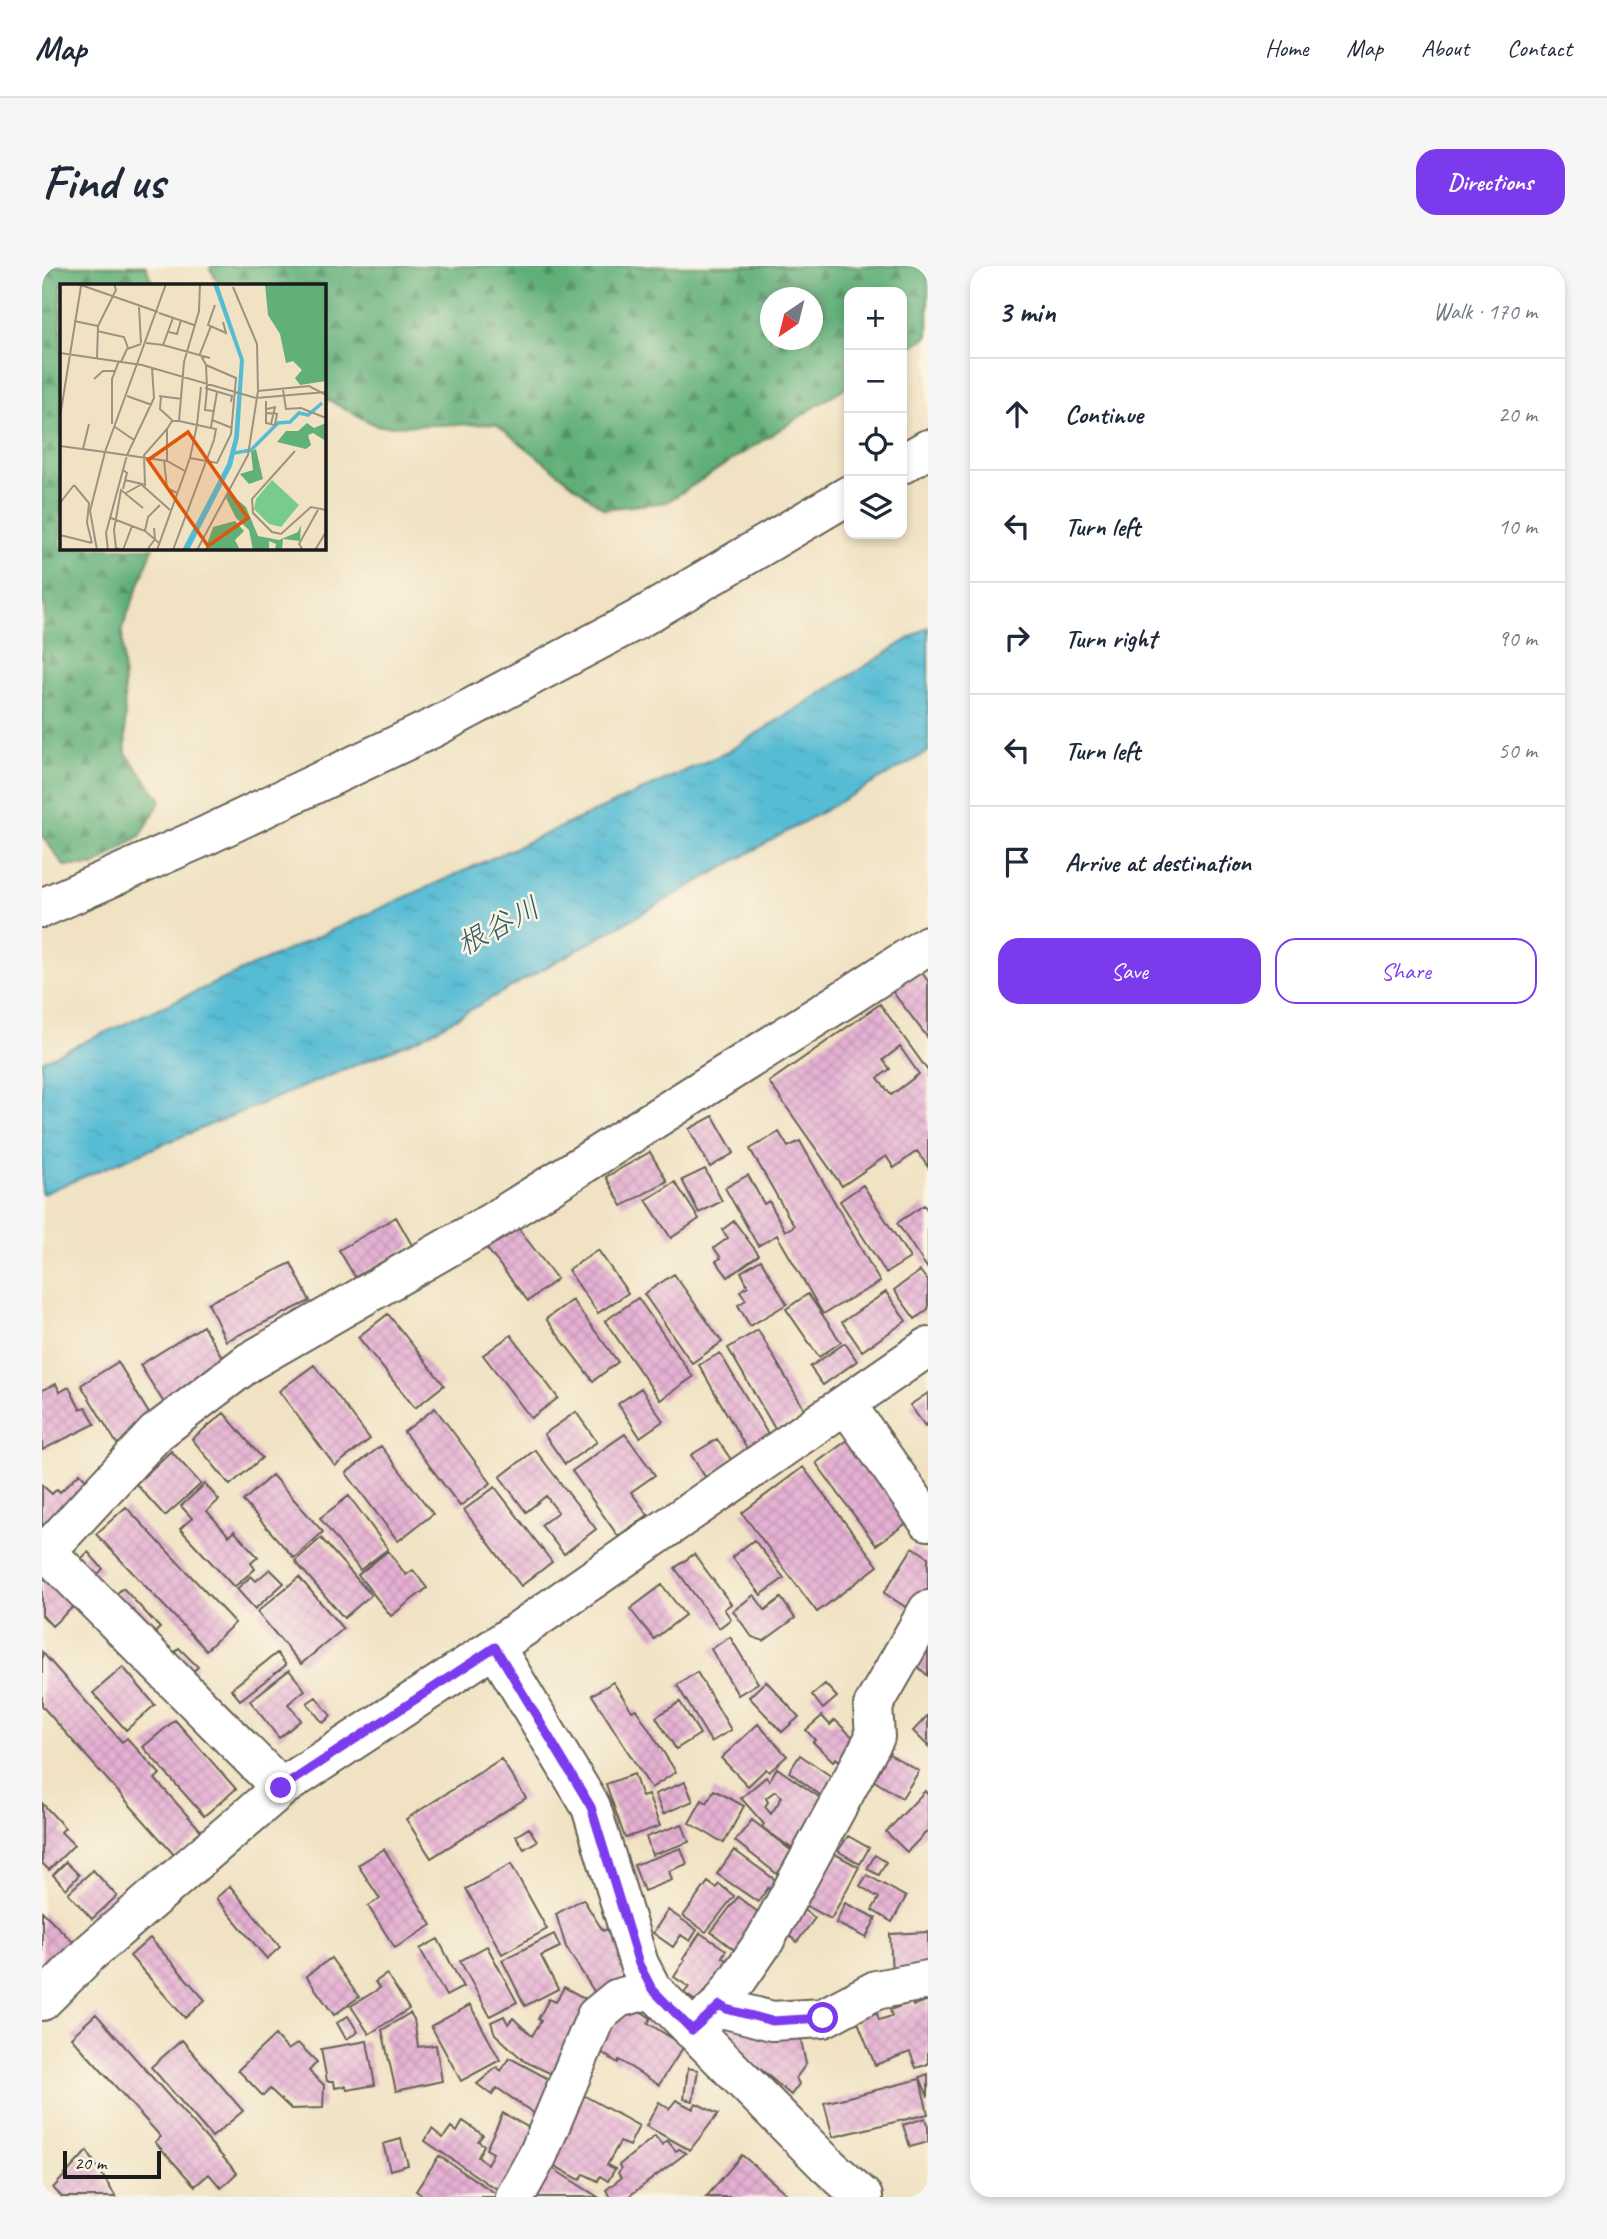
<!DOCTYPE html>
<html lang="en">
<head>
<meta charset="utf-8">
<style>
	:root { --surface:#fff; --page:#f6f6f7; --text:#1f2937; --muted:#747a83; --line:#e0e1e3; --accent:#7c3aed }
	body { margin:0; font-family:Caveat,"Klee One",sans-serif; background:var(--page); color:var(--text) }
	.controls { position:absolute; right:21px; top:21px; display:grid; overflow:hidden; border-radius:14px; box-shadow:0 4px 10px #0003 }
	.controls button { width:63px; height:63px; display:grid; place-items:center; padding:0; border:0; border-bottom:2px solid var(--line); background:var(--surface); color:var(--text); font:35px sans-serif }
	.compass { position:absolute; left:718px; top:21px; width:63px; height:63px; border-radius:50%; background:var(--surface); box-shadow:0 4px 10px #0003; rotate:215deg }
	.scale { position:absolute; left:21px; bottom:18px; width:98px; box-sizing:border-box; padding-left:7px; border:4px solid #1c1c1c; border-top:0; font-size:19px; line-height:24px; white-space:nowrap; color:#1c1c1c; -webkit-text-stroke:5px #fcf5e5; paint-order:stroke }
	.stop { position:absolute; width:21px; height:21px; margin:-16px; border:5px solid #7c3aed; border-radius:50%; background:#fff }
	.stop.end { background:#7c3aed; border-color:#fff; box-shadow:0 2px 7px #0008 }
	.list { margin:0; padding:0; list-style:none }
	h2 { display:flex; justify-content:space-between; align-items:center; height:91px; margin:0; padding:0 28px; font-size:30px }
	h2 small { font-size:23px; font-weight:400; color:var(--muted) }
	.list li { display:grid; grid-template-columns:46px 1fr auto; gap:21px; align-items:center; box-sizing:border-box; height:112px; padding:0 28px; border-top:2px solid var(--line) }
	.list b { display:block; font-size:26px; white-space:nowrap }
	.list em { font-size:23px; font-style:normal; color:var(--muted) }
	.actions { display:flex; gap:14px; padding:21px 28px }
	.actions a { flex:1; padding:16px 0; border:2px solid var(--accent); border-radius:21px; text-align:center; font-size:24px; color:var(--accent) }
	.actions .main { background:var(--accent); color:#fff }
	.icon { flex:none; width:38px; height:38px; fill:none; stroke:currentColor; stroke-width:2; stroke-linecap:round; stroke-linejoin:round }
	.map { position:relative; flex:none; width:886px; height:1931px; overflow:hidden; border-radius:21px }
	header { display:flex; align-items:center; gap:42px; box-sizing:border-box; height:98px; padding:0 35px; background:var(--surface); border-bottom:2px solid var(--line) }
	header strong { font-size:33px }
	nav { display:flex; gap:38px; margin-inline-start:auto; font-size:24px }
	.intro { display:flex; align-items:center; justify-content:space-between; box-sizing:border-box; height:168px; padding:0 42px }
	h1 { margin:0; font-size:49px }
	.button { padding:18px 32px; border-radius:21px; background:var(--accent); color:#fff; font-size:24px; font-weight:700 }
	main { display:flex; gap:42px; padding:0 42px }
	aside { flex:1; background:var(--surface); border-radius:21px; box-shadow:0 4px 10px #0003 }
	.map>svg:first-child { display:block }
	.forest { fill:url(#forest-firs); stroke:#3e664a; stroke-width:2; fill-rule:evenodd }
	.water { fill:url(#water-ripples); stroke:#396c78; stroke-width:2 }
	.building { fill:url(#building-cross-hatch); fill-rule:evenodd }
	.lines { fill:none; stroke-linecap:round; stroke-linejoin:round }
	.minor-casing { stroke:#666156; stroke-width:42 }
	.minor { stroke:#fff; stroke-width:38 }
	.route { stroke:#7c3aed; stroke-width:9 }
	.labels { text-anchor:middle; stroke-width:5; stroke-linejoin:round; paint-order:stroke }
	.water-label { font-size:30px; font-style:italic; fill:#335c66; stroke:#fcf5e5 }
	.inset-river { fill:none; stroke:#56bcd4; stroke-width:3.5 }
	.inset-road { fill:none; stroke:#9b9380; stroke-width:2 }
	.view { fill:#de560d; fill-opacity:0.15; stroke:#de560d; stroke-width:3.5 }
	.inset-edge { fill:none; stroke:#1c1c1c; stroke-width:3.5 }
</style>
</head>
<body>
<header>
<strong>Map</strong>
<nav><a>Home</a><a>Map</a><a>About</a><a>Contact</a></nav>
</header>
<div class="intro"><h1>Find us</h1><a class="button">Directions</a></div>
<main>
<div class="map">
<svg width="886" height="1931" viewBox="0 0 886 1931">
	<defs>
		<pattern id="forest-firs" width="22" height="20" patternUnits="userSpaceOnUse" patternTransform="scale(1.75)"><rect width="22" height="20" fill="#61af79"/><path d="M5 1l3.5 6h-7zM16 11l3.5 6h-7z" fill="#4f8e62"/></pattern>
		<pattern id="water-ripples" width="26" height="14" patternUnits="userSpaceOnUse" patternTransform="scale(1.75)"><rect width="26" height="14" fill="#56bcd4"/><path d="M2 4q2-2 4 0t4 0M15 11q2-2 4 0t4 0" fill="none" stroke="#4aa1b5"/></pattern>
		<pattern id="building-cross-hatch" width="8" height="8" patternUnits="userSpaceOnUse" patternTransform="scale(1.75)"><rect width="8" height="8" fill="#e5b0d3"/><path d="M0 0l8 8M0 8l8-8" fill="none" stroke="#c497b5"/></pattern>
	</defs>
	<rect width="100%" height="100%" fill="#fcf5e5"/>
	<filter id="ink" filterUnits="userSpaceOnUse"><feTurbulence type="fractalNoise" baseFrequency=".0143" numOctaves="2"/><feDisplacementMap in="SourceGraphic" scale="14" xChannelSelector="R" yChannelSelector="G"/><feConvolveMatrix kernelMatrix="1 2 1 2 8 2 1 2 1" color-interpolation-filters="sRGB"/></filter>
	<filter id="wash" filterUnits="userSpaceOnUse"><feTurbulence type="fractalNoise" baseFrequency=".00686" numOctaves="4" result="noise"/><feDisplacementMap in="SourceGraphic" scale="28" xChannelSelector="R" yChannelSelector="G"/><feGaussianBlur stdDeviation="1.57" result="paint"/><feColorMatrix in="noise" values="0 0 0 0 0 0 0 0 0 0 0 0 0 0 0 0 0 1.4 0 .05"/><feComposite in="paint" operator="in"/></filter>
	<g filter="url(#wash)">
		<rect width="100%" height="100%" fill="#f0e2c3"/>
		<path class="forest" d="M0 0H104L111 19H19V282H111L80 363 84 487 119 534 99 569 52 600H22L0 569V372L3 340 0 338Z
			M169 0H886V70L860 87V26H807V119L625 236 562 243 454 158 335 160 282 132V19H178L168 3ZM729 32H771V74H729Z"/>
		<path class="water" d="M886 361V486L377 773 0 928V795L685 486Z"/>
		<g id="blocks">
			<path class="building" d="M878 704 886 715V772L850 725Z
				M838 738 886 805V901L875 885 852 902 844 890 800 920 727 816ZM858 781 877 808 849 829 836 812 848 803 841 794Z
				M671 850 692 887 668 901 647 863Z
				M737 866 746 881 758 875 838 1016 781 1048 735 969 716 980 683 922 706 909 722 938 727 935 743 965 752 960 708 883Z
				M608 886 625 915 580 940 564 911Z
				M663 903 680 935 657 947 640 914Z
				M633 916 657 953 629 972 604 934Z
				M821 919 868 992 844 1007 798 935Z
				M882 939 886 945V1003L855 957Z
				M354 951 370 979 313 1011 297 984Z
				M692 955 717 989 686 1011 674 995 679 992 672 982 686 972 680 964Z
				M473 958 515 1013 486 1035 443 980Z
				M556 984 586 1027 556 1047 526 1004Z
				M719 994 745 1038 708 1060 696 1039 704 1034 698 1025 706 1020 699 1006Z
				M249 997 268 1035 184 1075 166 1037Z
				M878 1005 886 1015V1043L873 1053 852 1024Z
				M632 1008 680 1076 650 1097 602 1028Z
				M844 1026 864 1055 820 1085 800 1056Z
				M766 1028 799 1076 777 1091 744 1043Z
				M596 1032 651 1111 618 1134 563 1055Z
				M530 1034 576 1096 551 1115 504 1053Z
				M346 1048 402 1119 373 1142 316 1071Z
				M161 1060 185 1099 122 1137 98 1099Z
				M716 1064 764 1146 733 1163 686 1082Z
				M469 1069 516 1132 489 1152 441 1089Z
				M803 1077 815 1095 781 1119 768 1101Z
				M678 1087 727 1170 705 1183 657 1099Z
				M76 1096 112 1156 75 1178 39 1119Z
				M272 1099 328 1173 293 1200 237 1125Z
				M14 1118 18 1126 27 1121 38 1143 44 1141 53 1158 0 1184V1124Z
				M599 1122 621 1155 598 1171 576 1138Z
				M886 1127V1157L883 1160 868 1139Z
				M393 1142 449 1217 418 1240 362 1166Z
				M534 1146 555 1176 523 1198 502 1168Z
				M182 1147 220 1192 188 1219 150 1173Z
				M583 1168 613 1209 589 1226 606 1249 576 1270 530 1205Z
				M813 1169 873 1251 834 1279 774 1197Z
				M675 1173 690 1195 664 1212 649 1189Z
				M339 1180 391 1248 356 1275 304 1207Z
				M493 1184 554 1263 522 1288 499 1259 516 1246 504 1230 484 1246 458 1211Z
				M129 1185 159 1218 123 1250 94 1218Z
				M761 1201 836 1300 775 1346 700 1247Z
				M38 1207 50 1220 6 1264 0 1259V1219L10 1228 15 1223 18 1226Z
				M230 1209 281 1266 252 1292 201 1235Z
				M163 1218 177 1234 165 1245 187 1270 192 1265 216 1291 209 1297 213 1303 192 1321 138 1263 150 1252 139 1240Z
				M453 1221 510 1296 479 1320 422 1244Z
				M307 1230 346 1283 318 1304 278 1252Z
				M84 1241 193 1357 164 1384 54 1268Z
				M279 1272 329 1329 302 1352 253 1295Z
				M712 1274 742 1312 719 1329 690 1291Z
				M871 1281 886 1291V1334L876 1349 842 1327Z
				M346 1285 364 1309 371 1304 385 1322 349 1350 316 1309Z
				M46 1286 61 1303 53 1311 38 1294Z
				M652 1288 689 1338 682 1343 689 1353 677 1362 633 1302Z
				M16 1301 43 1330 10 1360 0 1349V1315Z
				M228 1303 242 1317 213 1343 195 1323 209 1310 214 1315Z
				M257 1311 301 1363 259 1398 215 1346Z
				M620 1319 643 1349 612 1373 588 1343Z
				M81 1322 118 1362 110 1369 73 1329Z
				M712 1329 723 1344 739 1332 753 1352 722 1375 710 1371 691 1345Z
				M688 1371 716 1417 696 1429 669 1383Z
				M137 1382 156 1401 148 1408 130 1389Z
				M886 1384V1410L873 1398Z
				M0 1386 80 1476 85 1472 118 1508 113 1513 161 1567 134 1591 0 1440Z
				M235 1387 244 1399 198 1434 189 1423Z
				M81 1401 113 1439 84 1464 51 1427Z
				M247 1404 263 1424 246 1438 259 1454 237 1472 208 1435Z
				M655 1406 689 1464 669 1476 635 1419Z
				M724 1415 757 1451 740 1466 707 1431Z
				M571 1416 590 1445 594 1443 634 1506 609 1522 550 1429Z
				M783 1418 795 1431 781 1443 770 1429Z
				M274 1431 289 1450 281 1457 265 1437Z
				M638 1436 658 1468 634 1483 614 1451Z
				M886 1449V1480L871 1465Z
				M780 1450 788 1459 793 1454 822 1482 804 1501 794 1492 791 1495 771 1476 773 1474 764 1464Z
				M133 1454 194 1523 162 1550 101 1481Z
				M716 1458 745 1490 727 1506 724 1503 706 1520 679 1492Z
				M837 1482 877 1505 860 1532 821 1508Z
				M758 1489 793 1513 781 1531 747 1506Z
				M459 1493 484 1532 389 1592 364 1553Z
				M735 1502 790 1540 759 1589 720 1561 722 1558 699 1532 724 1511 727 1515ZM733 1525 740 1531 729 1548 723 1541 726 1536 724 1532Z
				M592 1508 600 1531 606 1529 618 1560 583 1572 564 1518Z
				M643 1516 651 1535 621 1548 613 1528Z
				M672 1524 702 1540 682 1577 647 1557 660 1534 665 1537Z
				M883 1525 886 1529V1564L865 1586 844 1566Z
				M0 1537 23 1562 19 1566 32 1579 7 1604 0 1597Z
				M710 1554 760 1593 746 1594 735 1608 693 1575Z
				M640 1558 647 1576 610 1589 604 1571Z
				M487 1562 495 1575 482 1583 474 1570Z
				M806 1570 827 1582 818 1598 796 1585Z
				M639 1582 645 1598 627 1605 630 1614 602 1625 592 1599Z
				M342 1583 390 1659 353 1682 326 1640 338 1633 316 1599Z
				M692 1584 746 1623 740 1632 726 1622 716 1636 675 1608Z
				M791 1587 817 1601 789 1653 763 1639Z
				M833 1589 844 1596 837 1609 825 1603Z
				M24 1596 37 1609 24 1623 11 1609Z
				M469 1598 505 1663 460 1688 424 1623Z
				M51 1604 75 1630 50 1653 26 1627Z
				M825 1609 864 1631 850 1656 830 1644 837 1632 818 1620Z
				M666 1616 674 1622 677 1618 692 1630 664 1666 641 1650Z
				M188 1620 238 1681 225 1693 174 1632Z
				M696 1631 725 1653 698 1688 669 1666Z
				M541 1633 561 1665 571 1660 588 1706 555 1730 524 1681 514 1648Z
				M803 1637 834 1652 824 1672 794 1657Z
				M760 1643 773 1652 755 1676 744 1667Z
				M626 1644 655 1664 648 1675 639 1669 631 1681 611 1667Z
				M0 1645 33 1678 0 1711Z
				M886 1666V1706L850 1708 848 1668Z
				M658 1667 684 1684 680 1691 692 1699 664 1742 642 1727 647 1721 632 1711 643 1694 641 1693Z
				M512 1668 518 1681 499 1690 516 1723 483 1740 460 1694Z
				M108 1672 163 1734 143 1752 88 1690Z
				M396 1673 421 1721 404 1730 378 1683Z
				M445 1680 475 1736 448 1750 418 1695Z
				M289 1692 317 1731 292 1749 264 1710Z
				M345 1708 367 1743 327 1768 309 1740 338 1722 333 1716Z
				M522 1721 551 1737 516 1811 482 1795 453 1768 449 1756 462 1750 466 1758 471 1752 490 1770 499 1755 496 1753 507 1733 514 1736Z
				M886 1734V1798L874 1802 868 1786 833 1799 814 1751 834 1744 837 1754 850 1750 848 1744 870 1736 871 1740Z
				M587 1738 609 1752 606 1757 642 1780 617 1819 577 1794 576 1797 556 1784Z
				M428 1739 458 1794 419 1815 389 1760Z
				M368 1747 372 1753 376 1781 394 1779 400 1815 354 1825 340 1764Z
				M54 1748 195 1907 179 1922 167 1908 153 1920 113 1876 119 1871 29 1771Z
				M306 1750 316 1766 304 1773 295 1757Z
				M681 1757 758 1770 764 1798 754 1812 757 1818 749 1829 676 1767Z
				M233 1769 246 1784 256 1777 275 1796 267 1805 282 1819 281 1842 249 1843 228 1823 221 1830 196 1804Z
				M140 1774 201 1845 170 1871 109 1801Z
				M325 1775 333 1819 305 1824 304 1820 293 1822 292 1815H285L279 1783Z
				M468 1792 516 1818 496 1850 455 1822 450 1829 435 1818 455 1801 459 1805Z
				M646 1802 656 1804 651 1835 642 1833Z
				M886 1808V1831L878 1811Z
				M878 1813 886 1848 791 1871 782 1837Z
				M541 1829 597 1860 587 1880 578 1876 565 1899 573 1903 566 1915 558 1910 556 1915 542 1908 538 1914 509 1898Z
				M634 1834 651 1843 654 1837 676 1848 648 1884 604 1860 617 1836 627 1843Z
				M461 1847 496 1867 467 1929 446 1918 383 1875 390 1863 401 1872 409 1861 415 1866 421 1855 441 1869 436 1875 442 1879 436 1891 445 1898 451 1887 444 1883Z
				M883 1852 886 1861V1876L868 1881 861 1859Z
				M613 1870 620 1879 625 1874 634 1885 637 1883 644 1887 586 1931H568L564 1924 579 1912 576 1907 579 1903 577 1899Z
				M359 1873 366 1899 348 1904 341 1878Z
				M45 1885 74 1931H20L11 1922Z
				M700 1889 748 1931H664Z
				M397 1890 459 1931H383L374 1925Z
				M505 1899 556 1931H493Z"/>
		</g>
	</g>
	<g filter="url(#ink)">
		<use href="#blocks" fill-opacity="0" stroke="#666156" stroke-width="2"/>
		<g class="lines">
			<defs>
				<path id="minor" d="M860 198 886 183
					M0 642 159 572 393 461 593 355 807 229
					M804 1138 886 1255
					M0 1281 239 1522
					M0 1290 114 1167 207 1096 450 956 812 727 886 679
					M453 1381 549 1541 597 1698 610 1723 784 1898 821 1931
					M0 1735 49 1686 239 1522 453 1381 886 1081
					M678 1739 684 1743 730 1755 781 1752 834 1724 886 1714
					M650 1764 678 1739 723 1674 833 1471 831 1440 886 1344
					M473 1931 496 1889 554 1750 576 1732 610 1723"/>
			</defs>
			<use href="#minor" class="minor-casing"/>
			<use href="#minor" class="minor"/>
		</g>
	</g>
	<g class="lines" filter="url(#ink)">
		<path class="route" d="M239 1522 453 1381 549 1541 597 1698 610 1723 650 1764 678 1739 684 1743 730 1755 781 1752"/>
	</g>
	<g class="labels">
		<g class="water-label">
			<text transform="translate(456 660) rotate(-28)" y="10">根谷川</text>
		</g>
	</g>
	<g transform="translate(18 18)">
		<rect width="266" height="266" fill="#f0e2c3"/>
		<path d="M205 0H266V97L240 101 235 94 242 86 233 77 226 79 220 50 208 31ZM247 139 254 144 266 139V157L253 149 248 151 251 161 246 165 217 158 226 147H238ZM196 165 203 195 189 200 180 190 193 186 191 168ZM168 208 186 223 198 252 219 256 238 248 241 241 240 257 223 255 222 266H215L216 260 209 257V266H193L189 246 176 234 166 214ZM175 237 184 247 175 256 180 266H145L153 243Z" fill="#61af79"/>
		<path d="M212 196 239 221 221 243 209 240 194 225 196 215Z" fill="#77cb8e"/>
		<path d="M153 0H158L184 76 179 153 172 182 129 266H122L167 180 174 154 180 76Z" fill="#56bcd4"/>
		<path class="inset-river" d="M174 169 191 166 218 139 230 138 239 129 248 131 262 119"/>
		<path class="inset-road" d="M18 0 98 28M173 3 197 60 198 107M155 21 148 41 166 49 163 38M79 23 81 59M99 29 134 41M14 37 38 42M37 47 64 53 68 64M109 48 117 50 121 36M86 59 103 61 113 34M103 61 150 74M0 69 82 81 196 114 266 108M37 74 38 42 56 6 54 0M61 78 67 65 81 60M34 95 43 87H56M145 104 172 112 171 118M147 104 146 81 140 70 151 42M147 105 145 126 153 127M223 106 226 125 241 124 266 134M67 112 92 121M99 112 122 115M101 112 100 125 112 136M206 117V139L215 141 217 130 207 129M207 125 215 123 211 140M0 133 21 2M152 136 172 144M52 140V95L59 77M55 143 74 156M151 143 157 108M0 162 45 168M23 165 29 140M235 167 192 215 193 229 212 248 221 250 251 223 266 226M45 168 107 177 125 187M130 174 157 179 171 150 176 94 146 81M104 176 107 204 117 209M107 177V145L112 137H119M65 196 82 200 66 209M14 201 29 219 27 239 32 259M82 201 110 226M85 202 84 171 107 145M63 205 67 189 63 186M0 219 14 201M51 234 85 247M0 251 32 259M99 259 85 247 88 233 100 221M37 266 30 227 45 168 106 0M48 266 46 249 67 171 94 114 92 84M63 266 56 264 54 246 61 206 83 224M63 266 72 242M87 266 95 255 94 244M97 266 130 174 137 141 119 137 124 78 139 27 140 0M113 266 154 156 156 145 137 141 141 103M137 266 188 171 198 107 249 102 266 111M243 266 239 260 259 224M255 266 266 248"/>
		<path class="view" d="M128 148 188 234 148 262 88 176Z"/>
		<rect width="266" height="266" class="inset-edge"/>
	</g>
</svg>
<div class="controls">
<button>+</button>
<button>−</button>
<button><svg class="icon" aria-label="locate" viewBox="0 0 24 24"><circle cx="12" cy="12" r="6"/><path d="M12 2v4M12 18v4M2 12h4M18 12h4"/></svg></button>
<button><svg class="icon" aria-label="layers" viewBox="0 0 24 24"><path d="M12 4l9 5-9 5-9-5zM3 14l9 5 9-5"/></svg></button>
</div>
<svg class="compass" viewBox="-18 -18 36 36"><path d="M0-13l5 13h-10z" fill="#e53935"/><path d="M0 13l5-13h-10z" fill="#747a83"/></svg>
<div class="scale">20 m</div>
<div class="stop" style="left:781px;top:1752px"></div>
<div class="stop end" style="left:239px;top:1522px"></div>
</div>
<aside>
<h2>3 min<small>Walk · 170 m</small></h2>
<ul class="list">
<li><svg class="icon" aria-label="ahead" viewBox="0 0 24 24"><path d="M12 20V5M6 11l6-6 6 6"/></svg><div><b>Continue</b></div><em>20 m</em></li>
<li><svg class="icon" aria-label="left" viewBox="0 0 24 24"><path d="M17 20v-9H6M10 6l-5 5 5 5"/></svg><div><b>Turn left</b></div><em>10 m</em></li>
<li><svg class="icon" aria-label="right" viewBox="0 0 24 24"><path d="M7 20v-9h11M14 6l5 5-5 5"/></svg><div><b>Turn right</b></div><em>90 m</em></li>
<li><svg class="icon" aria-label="left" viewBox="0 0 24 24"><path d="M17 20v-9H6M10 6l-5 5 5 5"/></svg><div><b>Turn left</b></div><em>50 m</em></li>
<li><svg class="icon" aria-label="arrive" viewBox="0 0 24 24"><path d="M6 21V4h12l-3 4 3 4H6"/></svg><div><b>Arrive at destination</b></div></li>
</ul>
<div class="actions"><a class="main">Save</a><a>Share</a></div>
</aside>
</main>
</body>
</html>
